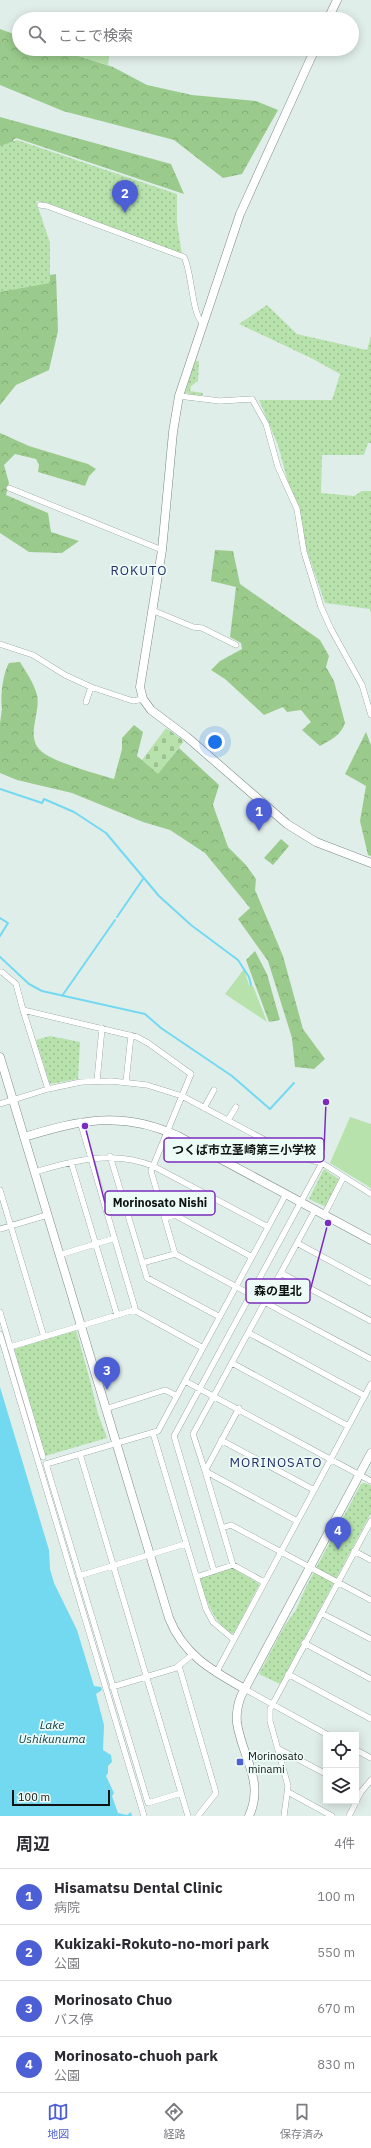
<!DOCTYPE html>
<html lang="ja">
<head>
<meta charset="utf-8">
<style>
	:root { --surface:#fff; --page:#f2f2f3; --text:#2b2b33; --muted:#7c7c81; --line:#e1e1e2; --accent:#4d5fd4 }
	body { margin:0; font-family:"IBM Plex Sans","Noto Sans JP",sans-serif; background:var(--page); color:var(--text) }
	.controls { position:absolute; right:12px; bottom:12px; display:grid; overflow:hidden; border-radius:0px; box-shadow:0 2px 10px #0003 }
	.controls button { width:36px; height:36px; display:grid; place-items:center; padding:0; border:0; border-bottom:1px solid var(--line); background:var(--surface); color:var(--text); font:20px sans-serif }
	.scale { position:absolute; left:12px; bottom:10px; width:98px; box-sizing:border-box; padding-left:4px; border:2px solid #0f1413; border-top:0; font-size:11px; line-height:14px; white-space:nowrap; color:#0f1413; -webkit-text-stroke:3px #edfbf7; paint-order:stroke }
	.you { position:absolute; left:215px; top:742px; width:14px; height:14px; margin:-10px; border:3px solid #fff; border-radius:50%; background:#1a73e8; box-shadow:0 0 0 6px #1a73e833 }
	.badge { display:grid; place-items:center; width:26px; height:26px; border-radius:50%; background:var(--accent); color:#fff; font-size:13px; font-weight:700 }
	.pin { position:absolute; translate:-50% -33px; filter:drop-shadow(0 1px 2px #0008) }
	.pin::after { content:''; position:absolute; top:21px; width:14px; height:12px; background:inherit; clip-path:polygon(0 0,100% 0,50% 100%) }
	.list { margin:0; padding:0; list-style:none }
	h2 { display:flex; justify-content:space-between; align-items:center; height:52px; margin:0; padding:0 16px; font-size:17px }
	h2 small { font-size:13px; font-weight:400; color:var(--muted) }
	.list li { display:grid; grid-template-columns:26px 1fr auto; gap:12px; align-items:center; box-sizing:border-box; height:56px; padding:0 16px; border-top:1px solid var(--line) }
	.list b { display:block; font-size:15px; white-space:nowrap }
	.list p { margin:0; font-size:13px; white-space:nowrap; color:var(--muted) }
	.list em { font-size:13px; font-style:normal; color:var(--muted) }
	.icon { flex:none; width:22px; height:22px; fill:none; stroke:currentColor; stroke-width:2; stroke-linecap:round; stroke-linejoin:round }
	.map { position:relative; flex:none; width:371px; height:1816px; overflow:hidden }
	.search { position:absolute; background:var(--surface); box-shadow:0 2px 10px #0003; left:12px; right:12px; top:12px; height:44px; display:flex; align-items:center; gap:10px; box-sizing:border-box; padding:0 14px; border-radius:22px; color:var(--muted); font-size:15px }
	.sheet { height:276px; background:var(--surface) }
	nav { display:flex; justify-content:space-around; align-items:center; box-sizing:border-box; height:56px; border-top:1px solid var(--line); background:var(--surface); font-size:11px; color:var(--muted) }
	nav a { display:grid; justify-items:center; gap:2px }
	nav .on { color:var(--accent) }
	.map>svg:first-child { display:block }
	.grass { fill:#b7e2ac }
	.forest { fill:url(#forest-crowns) }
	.cemetery { fill:url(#cemetery-stones) }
	.park { fill:url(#park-dots) }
	.water { fill:#73d9f1 }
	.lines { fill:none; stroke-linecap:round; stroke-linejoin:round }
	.stream { stroke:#73d9f1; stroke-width:2 }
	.street-casing { stroke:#7b8884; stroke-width:6 }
	.secondary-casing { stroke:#7b8884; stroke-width:9 }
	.street { stroke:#fff; stroke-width:5.5 }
	.secondary { stroke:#fff; stroke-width:8 }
	.poi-dot { fill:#4d5fd4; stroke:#edfbf7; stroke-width:1.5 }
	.labels { text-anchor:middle; stroke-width:3.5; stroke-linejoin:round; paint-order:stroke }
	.poi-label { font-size:11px; fill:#0f1413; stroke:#edfbf7; text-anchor:start }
	.water-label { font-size:12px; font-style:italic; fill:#0a3c46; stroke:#edfbf7 }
	.quarter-label { font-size:13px; letter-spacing:1px; fill:#252f68; stroke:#edfbf7 }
	.leader { fill:none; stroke:#7b2cbf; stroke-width:1.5 }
	.callout-dot { fill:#7b2cbf; stroke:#edfbf7; stroke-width:1.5 }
	.callout { fill:#edfbf7; stroke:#7b2cbf; stroke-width:1.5 }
	.callout-label { font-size:12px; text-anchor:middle; font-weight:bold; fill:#0f1413 }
</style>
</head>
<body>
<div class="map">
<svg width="371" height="1816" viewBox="0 0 371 1816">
	<defs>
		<pattern id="forest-crowns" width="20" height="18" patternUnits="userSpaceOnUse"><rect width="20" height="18" fill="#9acb8c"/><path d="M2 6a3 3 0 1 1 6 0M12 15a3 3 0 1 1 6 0" fill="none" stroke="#84ad78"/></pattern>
		<pattern id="cemetery-stones" width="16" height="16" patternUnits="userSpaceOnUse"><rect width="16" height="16" fill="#b7e2ac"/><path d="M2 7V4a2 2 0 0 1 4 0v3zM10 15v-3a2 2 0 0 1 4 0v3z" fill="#9cc193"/></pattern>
		<pattern id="park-dots" width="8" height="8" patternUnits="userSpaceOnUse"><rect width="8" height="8" fill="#b7e2ac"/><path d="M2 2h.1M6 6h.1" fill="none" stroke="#9cc193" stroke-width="1.8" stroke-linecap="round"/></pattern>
	</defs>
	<rect width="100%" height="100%" fill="#e0eeea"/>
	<path class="grass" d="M56 49H110L108 65Z
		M244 969 249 985 253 986 267 1022 225 994Z
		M350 1117 371 1124V1188L330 1163Z"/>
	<path class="forest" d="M0 29 19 36V49H56L113 67 147 85 192 95 256 101 278 110 242 174 223 178 174 140 63 111 0 85Z
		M0 117 171 164 184 194 16 138 13 140 20 163 0 179Z
		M0 273 4 283 56 274 58 331 49 370 16 385 0 405Z
		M0 433 29 446 88 464 96 469 89 476 85 486 38 472 39 465 36 459 15 454 4 465 9 483 6 495 48 513 51 532 79 541 62 553 29 552 0 533Z
		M215 550 233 551 240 584 320 640 329 656 326 667 334 681 345 723C341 735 331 740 320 746L302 730 311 722 301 710 287 712 283 707 264 715 225 679 211 670 220 661 242 649 241 643 230 637 236 587 211 581Z
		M20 662C26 672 34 683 37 695 41 713 25 737 41 751 55 763 95 773 114 779L122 749V738L134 725 143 732 137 756 158 773 179 748 219 785 213 805 228 847 246 865 256 879 255 890 283 956 303 1029 325 1059 314 1069 295 1067 292 1038 268 961 238 919 250 908 205 853 170 830 143 822 72 793 17 780 0 773V723L2 708C0 697 3 673 9 663Z
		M366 732 371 745V856L368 855 360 821 366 786 345 774Z
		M281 839 289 846 273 865 264 858Z
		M255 951 267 974 280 1020 269 1022 246 960Z"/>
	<path class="cemetery" d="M166 728 184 741 158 774 142 760Z"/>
	<path class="park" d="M17 140 177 194V223L182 254 47 203 36 201 50 243V283L0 292V146Z
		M267 305 297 334 367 350 371 336V443H368L364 455H322L321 493 354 496 362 491H371V614L370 609 325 603 304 542 278 445 259 400H332L340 374 311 358 239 324Z
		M195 361H199L198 381 191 386 190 391 203 393 202 396 185 393Z
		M50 1036 80 1042 78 1079 50 1084 36 1040Z
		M324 1169 340 1180 326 1207 309 1199Z
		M76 1330 91 1384 98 1414 107 1438 45 1456 14 1349Z
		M364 1483 371 1485V1513L280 1684 259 1674 285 1625 296 1610 306 1587 361 1484Z
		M232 1568 258 1583 259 1585 234 1633 230 1634C212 1618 206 1601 199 1578Z"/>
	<path class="water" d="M0 1387 49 1550 50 1569 54 1583 77 1630 94 1686 101 1687 102 1690 96 1694 104 1725 103 1750 111 1755 112 1762 108 1766V1773L106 1776 114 1793 112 1796 118 1813 127 1815 131 1812 132 1816H0Z"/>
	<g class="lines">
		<path class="stream" d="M0 789 42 803 44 799 74 812 106 833 159 896 191 925 238 960 249 977 251 985
			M117 917 143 879
			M0 918 8 923 0 936
			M0 957 29 984 42 991 145 1014 161 1028 232 1076 270 1109 294 1083
			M62 996 115 920"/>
		<defs>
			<path id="street" d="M40 205 47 206 184 257C192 271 192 317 203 323
				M179 396 220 401 252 399 266 424 278 467 297 509 304 552 321 607 331 629 362 685 371 715
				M9 488 162 550
				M152 610 193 627 202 628 236 645
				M0 644 33 655 65 675 91 687 133 701 143 699
				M86 702 91 687
				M0 972H2L16 984 23 1010 137 1037 148 1043 191 1074 151 1171 175 1254 371 1359
				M23 1010 48 1089
				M97 1081 102 1028
				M126 1082 131 1035
				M0 1104 48 1089 81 1082 111 1081 147 1085 182 1096 293 1155 322 1163 371 1194
				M204 1108 214 1090
				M228 1120 236 1107
				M80 1121 135 1308 134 1310
				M110 1156 147 1278 220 1317
				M71 1162 117 1315
				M35 1172C75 1160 112 1150 153 1166L268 1227
				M0 1190 44 1337
				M324 1215 343 1178
				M165 1218 175 1215 252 1257
				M0 1229 47 1215
				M297 1243 371 1283
				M59 1255 115 1238
				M142 1263 175 1254
				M281 1273 371 1321
				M0 1312 43 1457
				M249 1333 365 1396
				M0 1334 144 1816
				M10 1347 134 1310 203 1348
				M232 1363 348 1426
				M185 1381 371 1481
				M239 1408 205 1471 222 1528 231 1525 371 1600
				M105 1409 165 1390 177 1396
				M153 1433 206 1609 213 1622 233 1639
				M221 1440 314 1490
				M80 1454 188 1816
				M297 1521 205 1471 193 1434 315 1210
				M222 1528 233 1565 264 1582
				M354 1551 371 1560
				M214 1571 174 1436 322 1163
				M79 1576 185 1544
				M196 1577 233 1565
				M321 1613 371 1639
				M304 1643 371 1679
				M179 1666 216 1793 198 1816
				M216 1673 371 1384
				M288 1674 371 1719
				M112 1687 176 1668 192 1655
				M243 1688 328 1735
				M277 1748 326 1774
				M356 1750 371 1758
				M288 1792 332 1816
				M181 1793 148 1803 46 1464 158 1431 286 1194
				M284 1816 288 1786 270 1721V1709L371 1521
				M349 1816 361 1792 371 1780"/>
			<path id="secondary" d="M328 19 337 0
				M315 49 240 214 179 396 173 432 162 550 140 687 143 699 151 710 187 737 287 824 316 842 371 863
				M0 1057 169 1618C183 1654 211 1670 243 1688
				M24 1137C80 1120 122 1110 178 1136L371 1240
				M249 1816C265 1781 242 1757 237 1723 236 1714 238 1704 241 1696L371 1453"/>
		</defs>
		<use href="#street" class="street-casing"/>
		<use href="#secondary" class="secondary-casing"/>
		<use href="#street" class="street"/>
		<use href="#secondary" class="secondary"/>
	</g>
	<rect class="poi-dot" x="236" y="1758" width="8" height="8" rx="2"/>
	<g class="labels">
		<g class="poi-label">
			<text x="248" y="1760">Morinosato<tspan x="248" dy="13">minami</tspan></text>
		</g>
		<g class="water-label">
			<text x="52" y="1729">Lake<tspan x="52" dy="14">Ushikunuma</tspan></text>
		</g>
		<g class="quarter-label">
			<text x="139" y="575">ROKUTO</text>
			<text x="276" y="1467">MORINOSATO</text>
		</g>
	</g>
	<path class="leader" d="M326 1102L324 1150M85 1126L105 1203M328 1223L310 1291"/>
	<g class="callout-dot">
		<circle cx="326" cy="1102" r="4"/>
		<circle cx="85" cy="1126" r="4"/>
		<circle cx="328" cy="1223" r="4"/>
	</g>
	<g class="callout">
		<rect x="164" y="1138" width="160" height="24" rx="4"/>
		<rect x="105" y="1191" width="110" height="24" rx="4"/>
		<rect x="246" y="1279" width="64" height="24" rx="4"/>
	</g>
	<g class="callout-label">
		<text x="244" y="1154">つくば市立茎崎第三小学校</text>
		<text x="160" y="1207">Morinosato Nishi</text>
		<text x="278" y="1295">森の里北</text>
	</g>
</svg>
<div class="controls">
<button><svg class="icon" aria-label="locate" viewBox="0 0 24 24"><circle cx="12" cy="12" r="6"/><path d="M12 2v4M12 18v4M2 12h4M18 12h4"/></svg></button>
<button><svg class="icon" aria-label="layers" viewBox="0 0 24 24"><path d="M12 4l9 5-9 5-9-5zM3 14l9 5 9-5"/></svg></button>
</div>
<div class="scale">100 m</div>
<div class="you"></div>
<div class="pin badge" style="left:259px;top:831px">1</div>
<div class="pin badge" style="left:125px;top:213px">2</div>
<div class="pin badge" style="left:107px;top:1390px">3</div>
<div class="pin badge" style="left:338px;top:1550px">4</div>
<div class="search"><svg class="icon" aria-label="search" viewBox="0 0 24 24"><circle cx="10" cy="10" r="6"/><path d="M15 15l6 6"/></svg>ここで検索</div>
</div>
<section class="sheet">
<h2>周辺<small>4件</small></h2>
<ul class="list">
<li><span class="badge">1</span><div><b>Hisamatsu Dental Clinic</b><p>病院</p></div><em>100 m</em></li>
<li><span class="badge">2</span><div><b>Kukizaki-Rokuto-no-mori park</b><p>公園</p></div><em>550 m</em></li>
<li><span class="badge">3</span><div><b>Morinosato Chuo</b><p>バス停</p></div><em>670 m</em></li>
<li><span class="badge">4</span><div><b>Morinosato-chuoh park</b><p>公園</p></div><em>830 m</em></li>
</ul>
</section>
<nav>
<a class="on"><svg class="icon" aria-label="map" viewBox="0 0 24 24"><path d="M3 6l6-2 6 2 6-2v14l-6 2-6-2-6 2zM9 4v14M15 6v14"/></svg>地図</a>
<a><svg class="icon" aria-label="directions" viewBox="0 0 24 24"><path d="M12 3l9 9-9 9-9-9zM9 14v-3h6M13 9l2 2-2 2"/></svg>経路</a>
<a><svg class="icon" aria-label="saved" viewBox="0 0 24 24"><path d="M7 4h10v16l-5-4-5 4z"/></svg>保存済み</a>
</nav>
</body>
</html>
